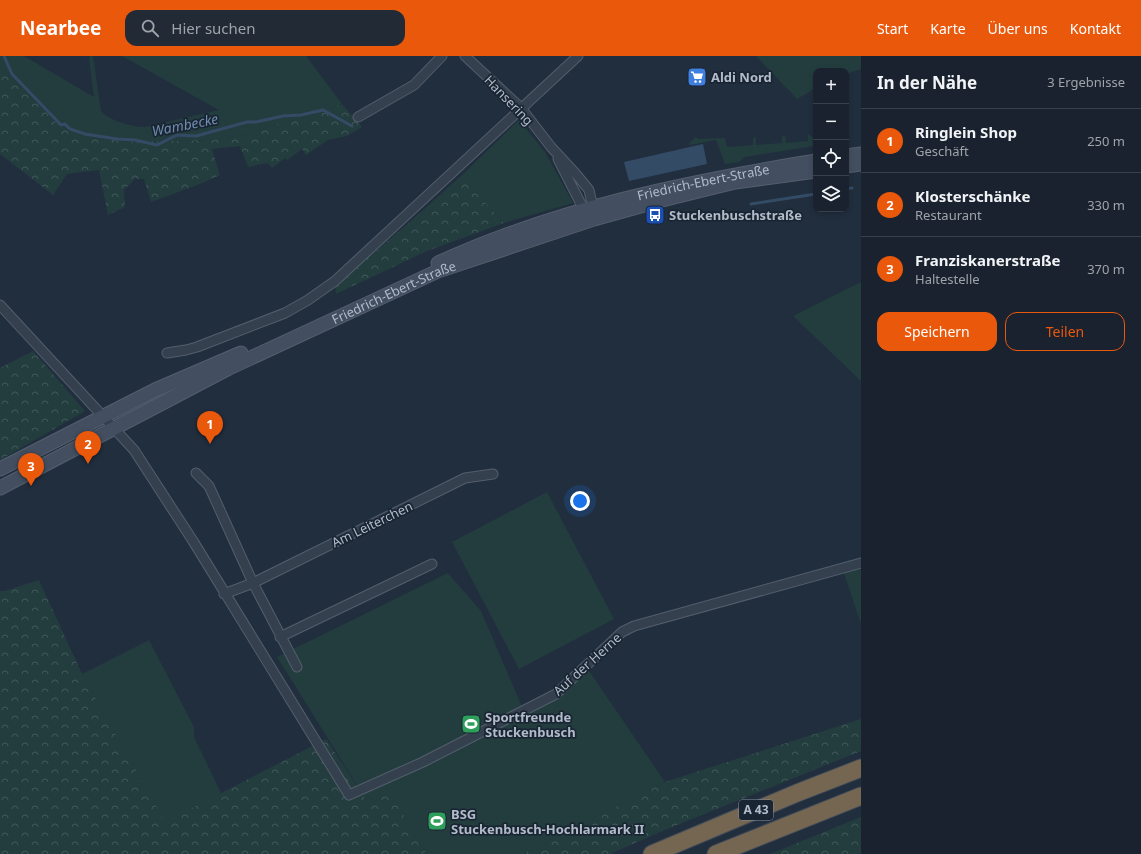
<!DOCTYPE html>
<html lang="de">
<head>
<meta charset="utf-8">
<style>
	:root { --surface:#19222e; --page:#222a36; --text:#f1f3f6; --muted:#9fa4aa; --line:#373f4a; --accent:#ea580c }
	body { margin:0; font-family:"Noto Sans",sans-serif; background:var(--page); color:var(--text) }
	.controls { position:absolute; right:12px; top:12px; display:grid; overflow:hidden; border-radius:8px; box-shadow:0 2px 6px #0003 }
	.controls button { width:36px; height:36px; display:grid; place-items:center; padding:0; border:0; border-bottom:1px solid var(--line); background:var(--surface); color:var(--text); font:20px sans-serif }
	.you { position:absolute; left:580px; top:445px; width:14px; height:14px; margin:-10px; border:3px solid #fff; border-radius:50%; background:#1a73e8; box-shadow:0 0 0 6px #1a73e833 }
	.badge { display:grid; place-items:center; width:26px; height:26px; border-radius:50%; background:var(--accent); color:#fff; font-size:13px; font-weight:700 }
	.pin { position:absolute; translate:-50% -33px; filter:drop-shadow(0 1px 2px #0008) }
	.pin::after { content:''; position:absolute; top:21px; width:14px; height:12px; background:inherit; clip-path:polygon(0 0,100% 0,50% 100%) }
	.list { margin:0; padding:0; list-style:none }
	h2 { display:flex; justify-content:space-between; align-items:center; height:52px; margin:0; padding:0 16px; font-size:17px }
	h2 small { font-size:13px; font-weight:400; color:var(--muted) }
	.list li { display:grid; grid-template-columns:26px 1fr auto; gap:12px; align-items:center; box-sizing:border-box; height:64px; padding:0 16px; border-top:1px solid var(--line) }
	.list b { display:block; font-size:15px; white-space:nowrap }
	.list p { margin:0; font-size:13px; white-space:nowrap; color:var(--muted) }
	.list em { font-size:13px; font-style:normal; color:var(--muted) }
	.actions { display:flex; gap:8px; padding:12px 16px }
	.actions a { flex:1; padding:9px 0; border:1px solid var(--accent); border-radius:12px; text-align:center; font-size:14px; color:var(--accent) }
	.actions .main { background:var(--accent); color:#fff }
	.icon { flex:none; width:22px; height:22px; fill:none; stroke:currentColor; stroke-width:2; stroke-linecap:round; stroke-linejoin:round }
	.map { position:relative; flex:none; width:861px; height:798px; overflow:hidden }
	header { display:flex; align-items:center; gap:24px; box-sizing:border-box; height:56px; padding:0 20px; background:var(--accent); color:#fff }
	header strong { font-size:19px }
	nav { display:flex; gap:22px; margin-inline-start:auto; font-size:14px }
	.search { width:280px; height:36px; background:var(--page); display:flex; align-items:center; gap:10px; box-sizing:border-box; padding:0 14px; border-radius:12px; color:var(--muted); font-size:15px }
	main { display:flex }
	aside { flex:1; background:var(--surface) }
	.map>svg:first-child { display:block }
	.green { fill:#233d3f }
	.forest { fill:url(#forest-crowns) }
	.water { fill:#344b66 }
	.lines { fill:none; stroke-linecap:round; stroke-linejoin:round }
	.stream { stroke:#344b66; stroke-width:3 }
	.minor-casing { stroke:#535e6c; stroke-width:11 }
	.secondary-casing { stroke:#535e6c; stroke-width:15 }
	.motorway-casing { stroke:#404b59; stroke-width:19 }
	.minor { stroke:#35404e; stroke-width:9 }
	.secondary { stroke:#434f61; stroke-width:13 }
	.motorway { stroke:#756651; stroke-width:17 }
	.labels { text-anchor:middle; stroke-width:3.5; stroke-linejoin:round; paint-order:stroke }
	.shield { fill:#1a2533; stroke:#848e9c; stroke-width:1 }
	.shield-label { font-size:12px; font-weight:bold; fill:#b1bbc9 }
	.poi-label { font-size:13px; font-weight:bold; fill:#b1bbc9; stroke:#1a2533; text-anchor:start }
	.street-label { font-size:13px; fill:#b1bbc9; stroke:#1a2533 }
	.water-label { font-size:14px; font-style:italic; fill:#6f8daf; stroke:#1a2533 }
</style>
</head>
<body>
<header>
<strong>Nearbee</strong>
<div class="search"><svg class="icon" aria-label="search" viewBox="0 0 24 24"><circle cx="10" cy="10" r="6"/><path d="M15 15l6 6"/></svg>Hier suchen</div>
<nav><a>Start</a><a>Karte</a><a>Über uns</a><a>Kontakt</a></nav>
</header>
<main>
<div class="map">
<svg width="861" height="798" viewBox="0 0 861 798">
	<defs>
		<pattern id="forest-crowns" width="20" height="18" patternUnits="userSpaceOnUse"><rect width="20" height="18" fill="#233d3f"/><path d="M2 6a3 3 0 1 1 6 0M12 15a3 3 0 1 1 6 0" fill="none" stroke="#415759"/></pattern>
	</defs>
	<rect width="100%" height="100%" fill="#212e3e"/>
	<path class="green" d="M0 0H24L94 41 89 3 90 0H93L101 55C110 65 132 71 145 71L219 54 122 0H306L342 48 324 56 270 70 246 79 211 84 127 86 92 81 59 70 0 9Z
		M756 0H861V13L846 18V15H816V32L797 43Z
		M519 64 545 96 573 147 504 167 461 120Z
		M808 78 815 83 814 90 745 101 739 106 725 108 716 84 690 89 689 87 696 81 698 83 725 82 727 91 753 89V82L756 81V89L782 87V80L785 79 786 87 808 85Z
		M861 226V325L793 260Z
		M547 436 614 563 519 613 452 486Z
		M861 505V568L842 511Z
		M448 517 481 555 523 653 554 636 585 609 665 726 522 798H427L389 736 367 745 277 601Z
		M149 584 194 671V681L221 737 165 767 82 618Z"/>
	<path class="forest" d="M0 9 59 70 92 81 127 86 211 84 246 79 270 70 324 56 342 48 362 71 347 80 328 84 306 99 302 93 287 104 285 102 272 112 268 107 248 111 240 90 212 93 220 119 200 128 151 146 144 123H135L124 134 125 151 108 159 99 114 67 118 53 139 0 98Z
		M461 120 504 167 427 195 336 238 335 230 411 165Z
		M33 295 85 355 0 404V312Z
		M39 524 82 618 165 766 326 683 367 745 389 735 427 798H0V535H5Z
		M861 663V695L660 776 610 798H522L665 726Z
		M861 761V798H770Z"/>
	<path class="water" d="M703 88 707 108 629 125 624 106Z"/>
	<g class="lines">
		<path class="stream" d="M4 0 12 18 61 69 65 68 70 73 85 78 117 83 135 84 157 89 177 79 196 80 247 66H256L283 60 301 59 323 54 352 70
			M846 133 852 132
			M751 148 816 138"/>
		<defs>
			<path id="minor" d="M465 0 521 52 551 91 576 118 589 134 594 156
				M358 61 414 29 442 0
				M558 103 584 154 587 157
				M0 249 134 394 193 485 349 739 423 706 556 638 622 576 634 570 861 507
				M167 297 186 294 197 291 285 257 308 244 335 225 578 0
				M196 417 209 430 253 527 297 611
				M224 538 253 527 465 422 493 418
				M280 581 432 508"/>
			<g id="secondary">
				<path d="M846 100 861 98"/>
				<path d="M846 110 861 108"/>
				<path id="s1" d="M438 207C558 152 686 126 816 105"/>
				<path d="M0 413 155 334 241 297"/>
				<path id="s2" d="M0 432 229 312 438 215 594 163 662 144 735 126 816 115"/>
			</g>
			<path id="motorway" d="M652 798 797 737 861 712
				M716 798 861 740"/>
		</defs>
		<use href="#minor" class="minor-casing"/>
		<use href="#secondary" class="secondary-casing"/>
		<use href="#motorway" class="motorway-casing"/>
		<use href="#minor" class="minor"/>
		<use href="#secondary" class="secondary"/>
		<use href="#motorway" class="motorway"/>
	</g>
	<defs>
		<symbol id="supermarket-square" viewBox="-11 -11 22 22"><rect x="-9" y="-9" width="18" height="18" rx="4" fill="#3f7fe0" stroke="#1a2533"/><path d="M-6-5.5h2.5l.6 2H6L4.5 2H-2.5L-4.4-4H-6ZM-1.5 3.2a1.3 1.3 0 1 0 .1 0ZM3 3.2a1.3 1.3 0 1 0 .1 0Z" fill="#fff"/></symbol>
		<symbol id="bus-square" viewBox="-11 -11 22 22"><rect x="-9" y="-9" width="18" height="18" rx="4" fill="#1a4fb4" stroke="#1a2533"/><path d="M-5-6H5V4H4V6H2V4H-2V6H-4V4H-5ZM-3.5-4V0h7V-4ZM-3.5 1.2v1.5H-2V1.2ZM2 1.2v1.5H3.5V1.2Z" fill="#fff"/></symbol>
		<symbol id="stadium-square" viewBox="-11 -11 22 22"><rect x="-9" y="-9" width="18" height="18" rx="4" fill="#2e9e5b" stroke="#1a2533"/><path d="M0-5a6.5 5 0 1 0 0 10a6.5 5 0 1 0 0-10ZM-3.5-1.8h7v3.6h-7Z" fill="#fff"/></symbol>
	</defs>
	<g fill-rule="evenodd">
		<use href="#supermarket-square" x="686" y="10" width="22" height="22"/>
		<use href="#bus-square" x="644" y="148" width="22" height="22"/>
		<use href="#stadium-square" x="460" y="657" width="22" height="22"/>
		<use href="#stadium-square" x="426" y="754" width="22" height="22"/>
	</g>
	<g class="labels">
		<rect class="shield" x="739" y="744" width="34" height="20" rx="3"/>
		<g class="shield-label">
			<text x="756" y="758">A 43</text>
		</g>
		<g class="poi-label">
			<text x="711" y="26">Aldi Nord</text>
			<text x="669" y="164">Stuckenbuschstraße</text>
			<text x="485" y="666">Sportfreunde<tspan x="485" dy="15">Stuckenbusch</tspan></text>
			<text x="451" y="763">BSG<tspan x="451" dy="15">Stuckenbusch-Hochlarmark II</tspan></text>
		</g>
		<g class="street-label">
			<text transform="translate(509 44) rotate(46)" y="5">Hansering</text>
			<text dy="5" stroke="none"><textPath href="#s1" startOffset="278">Friedrich-Ebert-Straße</textPath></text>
			<text dy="5" stroke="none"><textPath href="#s2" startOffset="440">Friedrich-Ebert-Straße</textPath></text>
			<text transform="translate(372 468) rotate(-26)" y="5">Am Leiterchen</text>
			<text transform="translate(587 608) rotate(-42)" y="5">Auf der Herne</text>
		</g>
		<g class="water-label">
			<text transform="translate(185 69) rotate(-11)" y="5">Wambecke</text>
		</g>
	</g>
</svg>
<div class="controls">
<button>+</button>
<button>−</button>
<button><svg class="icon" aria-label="locate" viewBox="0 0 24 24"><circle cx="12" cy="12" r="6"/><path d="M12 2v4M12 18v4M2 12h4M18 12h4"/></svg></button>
<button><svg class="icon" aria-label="layers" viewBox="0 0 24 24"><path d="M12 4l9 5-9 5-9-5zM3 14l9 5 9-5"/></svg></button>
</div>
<div class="you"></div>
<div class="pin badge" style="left:210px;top:388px">1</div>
<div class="pin badge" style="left:88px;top:408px">2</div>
<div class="pin badge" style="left:31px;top:430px">3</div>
</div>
<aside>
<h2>In der Nähe<small>3 Ergebnisse</small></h2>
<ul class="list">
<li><span class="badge">1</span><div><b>Ringlein Shop</b><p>Geschäft</p></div><em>250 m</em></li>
<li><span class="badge">2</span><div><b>Klosterschänke</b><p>Restaurant</p></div><em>330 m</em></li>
<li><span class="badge">3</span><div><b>Franziskanerstraße</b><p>Haltestelle</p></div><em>370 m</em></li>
</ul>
<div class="actions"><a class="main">Speichern</a><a>Teilen</a></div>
</aside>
</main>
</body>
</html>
